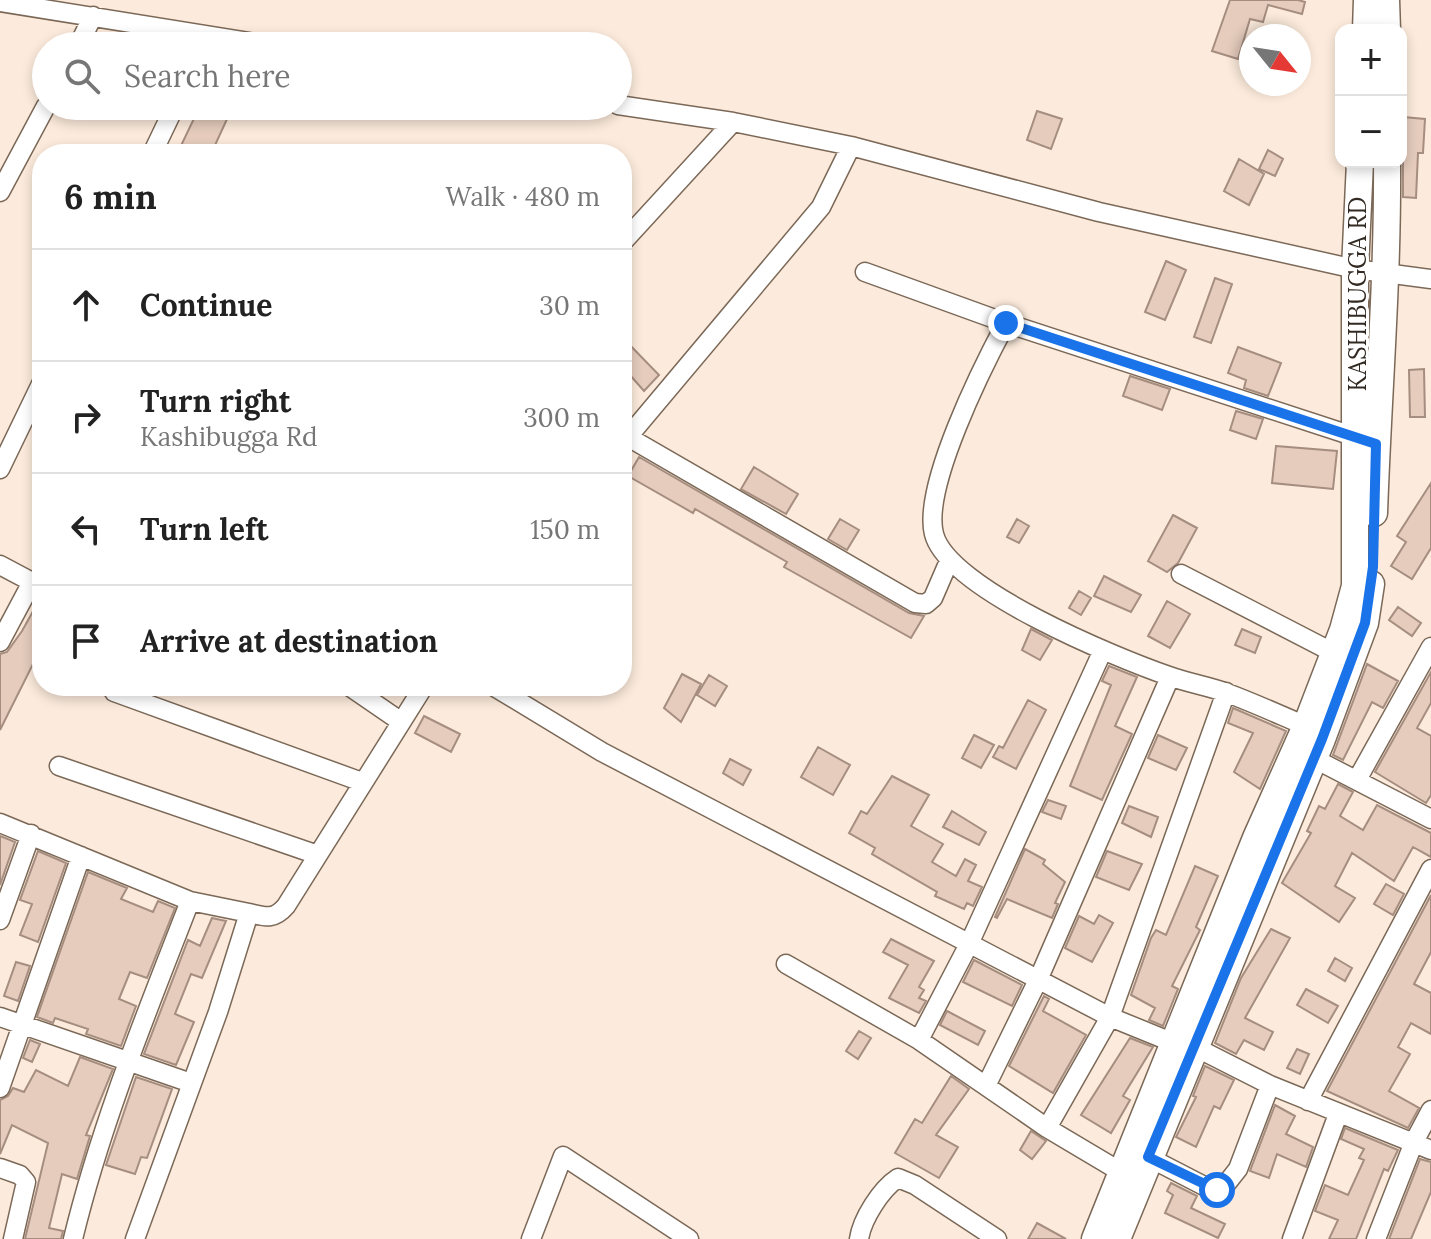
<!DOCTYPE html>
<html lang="en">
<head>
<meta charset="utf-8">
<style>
	:root { --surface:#fff; --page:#f2f2f2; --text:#222; --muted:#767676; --line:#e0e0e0 }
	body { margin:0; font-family:Lora,serif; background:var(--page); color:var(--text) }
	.controls { position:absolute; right:24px; top:24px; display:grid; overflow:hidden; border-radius:16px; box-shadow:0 4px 12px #0003 }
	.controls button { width:72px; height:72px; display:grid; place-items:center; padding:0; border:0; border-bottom:2px solid var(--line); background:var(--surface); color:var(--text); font:40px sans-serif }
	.compass { position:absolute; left:1239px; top:24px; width:72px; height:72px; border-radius:50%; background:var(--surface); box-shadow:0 4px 12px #0003; rotate:120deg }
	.stop { position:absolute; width:24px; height:24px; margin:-18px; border:6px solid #1a73e8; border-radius:50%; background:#fff }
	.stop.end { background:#1a73e8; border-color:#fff; box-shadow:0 2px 8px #0008 }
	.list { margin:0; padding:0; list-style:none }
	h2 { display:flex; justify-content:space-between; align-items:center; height:104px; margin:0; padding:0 32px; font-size:34px }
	h2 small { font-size:26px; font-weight:400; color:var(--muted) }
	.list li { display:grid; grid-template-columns:52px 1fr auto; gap:24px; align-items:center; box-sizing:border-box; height:112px; padding:0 32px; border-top:2px solid var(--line) }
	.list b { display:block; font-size:30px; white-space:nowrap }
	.list p { margin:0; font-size:26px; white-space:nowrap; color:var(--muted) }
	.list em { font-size:26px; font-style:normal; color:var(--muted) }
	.icon { flex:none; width:44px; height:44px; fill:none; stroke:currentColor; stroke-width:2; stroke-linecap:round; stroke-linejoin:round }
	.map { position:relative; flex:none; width:1431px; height:1239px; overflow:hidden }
	.search { position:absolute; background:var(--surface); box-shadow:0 4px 12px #0003; left:32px; top:32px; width:600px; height:88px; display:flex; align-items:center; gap:20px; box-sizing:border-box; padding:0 28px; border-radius:44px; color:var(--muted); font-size:30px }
	.panel { position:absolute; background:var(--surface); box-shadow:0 4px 12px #0003; left:32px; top:144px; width:600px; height:552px; border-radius:32px }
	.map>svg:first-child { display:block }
	.building { fill:#e5ccbd; stroke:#a58d7f; stroke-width:2 }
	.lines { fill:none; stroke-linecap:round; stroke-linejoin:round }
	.minor-casing { stroke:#7b6857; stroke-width:21 }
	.secondary-casing { stroke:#7b6857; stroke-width:29 }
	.minor { stroke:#fff; stroke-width:18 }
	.secondary { stroke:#fff; stroke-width:26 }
	.route { stroke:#1a73e8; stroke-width:10 }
	.labels { text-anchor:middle; stroke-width:6; stroke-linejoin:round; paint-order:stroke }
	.street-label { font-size:24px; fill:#322a23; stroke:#fff }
</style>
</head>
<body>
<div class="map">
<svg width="1431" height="1239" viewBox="0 0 1431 1239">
	<rect width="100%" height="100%" fill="#fcebdc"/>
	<path class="building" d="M1230 0H1298L1305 2 1302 14 1268 5 1263 22 1250 19 1238 59 1212 51Z
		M200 106H233L211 154H177Z
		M1037 111 1062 119 1051 149 1027 140Z
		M1403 117 1425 119 1423 153H1418L1416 198 1403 197Z
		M1268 150 1283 159 1275 176 1259 169Z
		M1239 159 1264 174 1249 205 1224 191Z
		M1166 261 1186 270 1165 320 1145 312Z
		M1215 278 1232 284 1211 343 1194 337Z
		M622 337 659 375 644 391 622 366Z
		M1238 347 1281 363 1268 396 1244 388 1246 380 1228 373Z
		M1424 369 1425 417H1410L1409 370Z
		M1130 376 1170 389 1162 410 1123 396Z
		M1236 411 1263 419 1256 439 1230 430Z
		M1276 446 1337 451 1333 489 1272 483Z
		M639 457 909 613 924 616 911 638 784 567 787 562 695 509 693 513 628 476Z
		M754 467 798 494 786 514 741 489Z
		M1431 483V548L1412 579 1391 566 1406 542 1397 536Z
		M1173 515 1197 528 1178 563 1167 572 1148 561Z
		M840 519 859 530 847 550 828 539Z
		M1017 519 1029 526 1019 543 1007 537Z
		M1104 576 1141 595 1131 612 1094 596Z
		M1079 591 1091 598 1081 615 1069 608Z
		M42 595V646L0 730V654L7 652 22 631Z
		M1167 601 1190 614 1170 648 1148 636Z
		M1398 607 1421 623 1412 636 1389 620Z
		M1031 629 1052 640 1040 660 1022 650Z
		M1242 629 1261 637 1255 653 1235 645Z
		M1367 664 1398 681 1383 708 1372 702 1343 760 1333 755Z
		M1109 666 1137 677 1115 726 1132 734 1102 800 1070 786 1111 685 1102 681Z
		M1431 672V703L1417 728 1431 736V795L1426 803 1375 772Z
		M682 674 701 684 681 722 664 708Z
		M709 675 727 686 715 706 697 695Z
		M1028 700 1046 710 1016 769 993 757 999 746 1003 748Z
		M1233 708 1286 731 1260 789 1234 772 1253 733 1228 723Z
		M424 716 460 734 451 752 415 733Z
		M974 735 994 745 981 768 962 758Z
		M1158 735 1187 748 1176 770 1148 758Z
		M818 747 850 765 833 795 801 777Z
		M730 759 751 770 743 785 723 773Z
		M892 776 929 795 911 826 943 844 932 862 956 876 965 859 976 865 968 881 982 887 973 906 967 903 964 909 935 896 937 892 872 854 875 848 849 833 861 811 867 814Z
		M1338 784 1353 792 1340 816 1363 830 1377 805 1431 833V857L1413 847 1394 881 1352 853 1335 886 1355 898 1339 922 1282 883 1311 833 1307 831 1319 806 1325 809Z
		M1048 800 1066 806 1061 819 1042 812Z
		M1129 806 1158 817 1151 837 1122 823Z
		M952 811 986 832 979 845 943 827Z
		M0 836 15 842 0 885Z
		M1025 849 1045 860 1043 864 1065 882 1055 903 1058 904 1052 918 1007 899 997 918 995 917Z
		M38 851 66 863 38 942 20 935 32 904 20 900Z
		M1107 851 1142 864 1129 890 1096 877Z
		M1195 866 1218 876 1196 927 1200 930 1172 986 1178 989 1163 1026 1149 1020 1155 1008 1131 995 1151 938 1156 930 1166 935Z
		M88 872 127 888 121 899 153 912 158 901 175 908 147 978 130 972 119 999 136 1006 121 1046 86 1034 88 1029 55 1018 53 1023 37 1017Z
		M1386 884 1404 894 1393 915 1374 904Z
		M1431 895V952L1414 984 1431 993V1034L1411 1023 1398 1047 1410 1054 1389 1091 1419 1108 1408 1128 1327 1091Z
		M1099 915 1113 923 1092 962 1065 948 1079 916 1094 924Z
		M212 918 226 921 202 978 191 974 175 1014 194 1022 176 1065 144 1054 188 940 200 946Z
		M1271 929 1290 938 1245 1018 1273 1032 1264 1050 1244 1040 1236 1054 1215 1043 1241 978Z
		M891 939 934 961 919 987 924 990 919 998 926 1001 919 1013 889 998 908 965 883 952Z
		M1335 958 1352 968 1345 981 1328 971Z
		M974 960 1022 985 1012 1006 963 982Z
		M16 962 30 966 18 1001 4 996Z
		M1306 989 1338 1006 1328 1023 1297 1005Z
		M1044 996 1049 999 1043 1011 1086 1035 1053 1093 1009 1066Z
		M947 1011 985 1031 978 1045 940 1025Z
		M859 1031 871 1038 858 1059 846 1051Z
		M1130 1038 1153 1047 1123 1096 1130 1100 1111 1133 1081 1115Z
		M30 1040 40 1044 32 1062 23 1058Z
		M1297 1049 1309 1054 1300 1074 1287 1068Z
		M80 1057 113 1069 86 1135 90 1136 77 1179 62 1174 49 1228 63 1231 61 1239H25L48 1143 12 1125 0 1154V1100L8 1096 13 1088 24 1092 36 1070 68 1086Z
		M1205 1066 1234 1080 1220 1109 1214 1106 1196 1147 1176 1137 1196 1097 1193 1096Z
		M951 1076 969 1089 936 1135 958 1147 939 1178 895 1153 915 1119 922 1123Z
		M136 1077 172 1089 147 1158 141 1157 135 1174 106 1165Z
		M1275 1105 1295 1116 1286 1134 1313 1147 1306 1167 1277 1154 1269 1178 1250 1171Z
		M1345 1128 1398 1150 1388 1171 1384 1169 1356 1239H1329L1338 1220 1315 1211 1325 1185 1348 1195 1364 1160 1359 1158 1364 1149 1341 1139Z
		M1031 1131 1046 1141 1032 1159 1020 1150Z
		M1420 1159 1431 1162V1192L1411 1239H1389Z
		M1171 1183 1197 1196 1191 1208 1225 1224 1218 1238 1165 1213 1173 1195 1167 1191Z
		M1037 1223 1066 1239H1028Z"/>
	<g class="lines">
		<defs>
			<path id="minor" d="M0 2 274 46
				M78 46 93 16
				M618 105 733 122 851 146 1099 212 1355 269 1431 279
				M152 154 175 106
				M0 192 46 106
				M622 243 733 122
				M865 272 1006 323 1362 439
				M1006 323C983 366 922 487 934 534 948 589 1117 658 1169 676 1188 683 1208 686 1227 693 1254 703 1280 715 1306 726
				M628 437 915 603 926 604 933 598 949 561
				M622 444 821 207 851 146
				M0 469 42 382
				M0 565 32 582 0 642
				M1181 574 1334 653
				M349 686 400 721
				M493 686 602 752 1110 1017 1174 1043
				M114 692 362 782
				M1313 758 1431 819
				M59 766 315 854
				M1358 778 1431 647
				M0 823 190 901 249 913 218 1012 135 1239
				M249 913C266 917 274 920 286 906L424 686
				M0 920 31 834
				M786 964 919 1040 1047 1128 1121 1172
				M0 1017 191 1083
				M919 1040 969 944 1103 650
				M1195 1047 1270 1085 1431 1150
				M986 1086 1038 980 1170 677
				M0 1088 81 856
				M1308 1101 1431 869
				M1047 1128 1110 1017 1226 692
				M1148 1157 1210 1189 1223 1188 1238 1169 1270 1085
				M0 1168 20 1175 26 1182 13 1239
				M73 1239C101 1123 147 1012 190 901
				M531 1239 563 1156 689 1239
				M859 1239C862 1219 881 1189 898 1178L915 1185 997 1239
				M1292 1239 1338 1114
				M1376 1239 1414 1142 1431 1110"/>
			<path id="secondary" d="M1386 0 1387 30
				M1366 30 1367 0
				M1374 513C1378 396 1388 280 1387 162
				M1095 1239 1256 838 1306 726 1343 630 1355 586V269L1360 162
				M1117 1239 1322 739 1365 623 1371 584"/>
		</defs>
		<use href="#minor" class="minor-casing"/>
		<use href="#secondary" class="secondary-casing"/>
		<use href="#minor" class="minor"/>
		<use href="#secondary" class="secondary"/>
	</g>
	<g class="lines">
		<path class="route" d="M1006 323 1376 444 1373 567 1365 623 1322 739 1148 1157 1217 1190"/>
	</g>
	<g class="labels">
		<g class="street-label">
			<text transform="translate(1358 294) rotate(-90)" y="8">KASHIBUGGA RD</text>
		</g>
	</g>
</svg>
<div class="controls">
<button>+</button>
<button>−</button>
</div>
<svg class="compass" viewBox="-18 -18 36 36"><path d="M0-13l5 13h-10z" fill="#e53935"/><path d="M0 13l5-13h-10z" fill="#767676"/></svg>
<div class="stop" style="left:1217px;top:1190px"></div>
<div class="stop end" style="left:1006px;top:323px"></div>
<div class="search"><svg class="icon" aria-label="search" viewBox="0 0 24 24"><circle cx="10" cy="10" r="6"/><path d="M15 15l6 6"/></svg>Search here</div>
<section class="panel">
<h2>6 min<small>Walk · 480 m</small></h2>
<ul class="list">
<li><svg class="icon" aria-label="ahead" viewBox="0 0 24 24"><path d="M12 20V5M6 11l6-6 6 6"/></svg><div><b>Continue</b></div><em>30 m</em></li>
<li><svg class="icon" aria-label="right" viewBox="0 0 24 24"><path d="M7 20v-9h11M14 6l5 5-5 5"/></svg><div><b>Turn right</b><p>Kashibugga Rd</p></div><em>300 m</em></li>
<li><svg class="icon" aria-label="left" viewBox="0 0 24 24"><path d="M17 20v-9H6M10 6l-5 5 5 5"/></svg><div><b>Turn left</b></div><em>150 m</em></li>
<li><svg class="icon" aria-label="arrive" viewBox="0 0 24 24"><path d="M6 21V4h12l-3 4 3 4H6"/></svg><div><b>Arrive at destination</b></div></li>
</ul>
</section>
</div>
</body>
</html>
